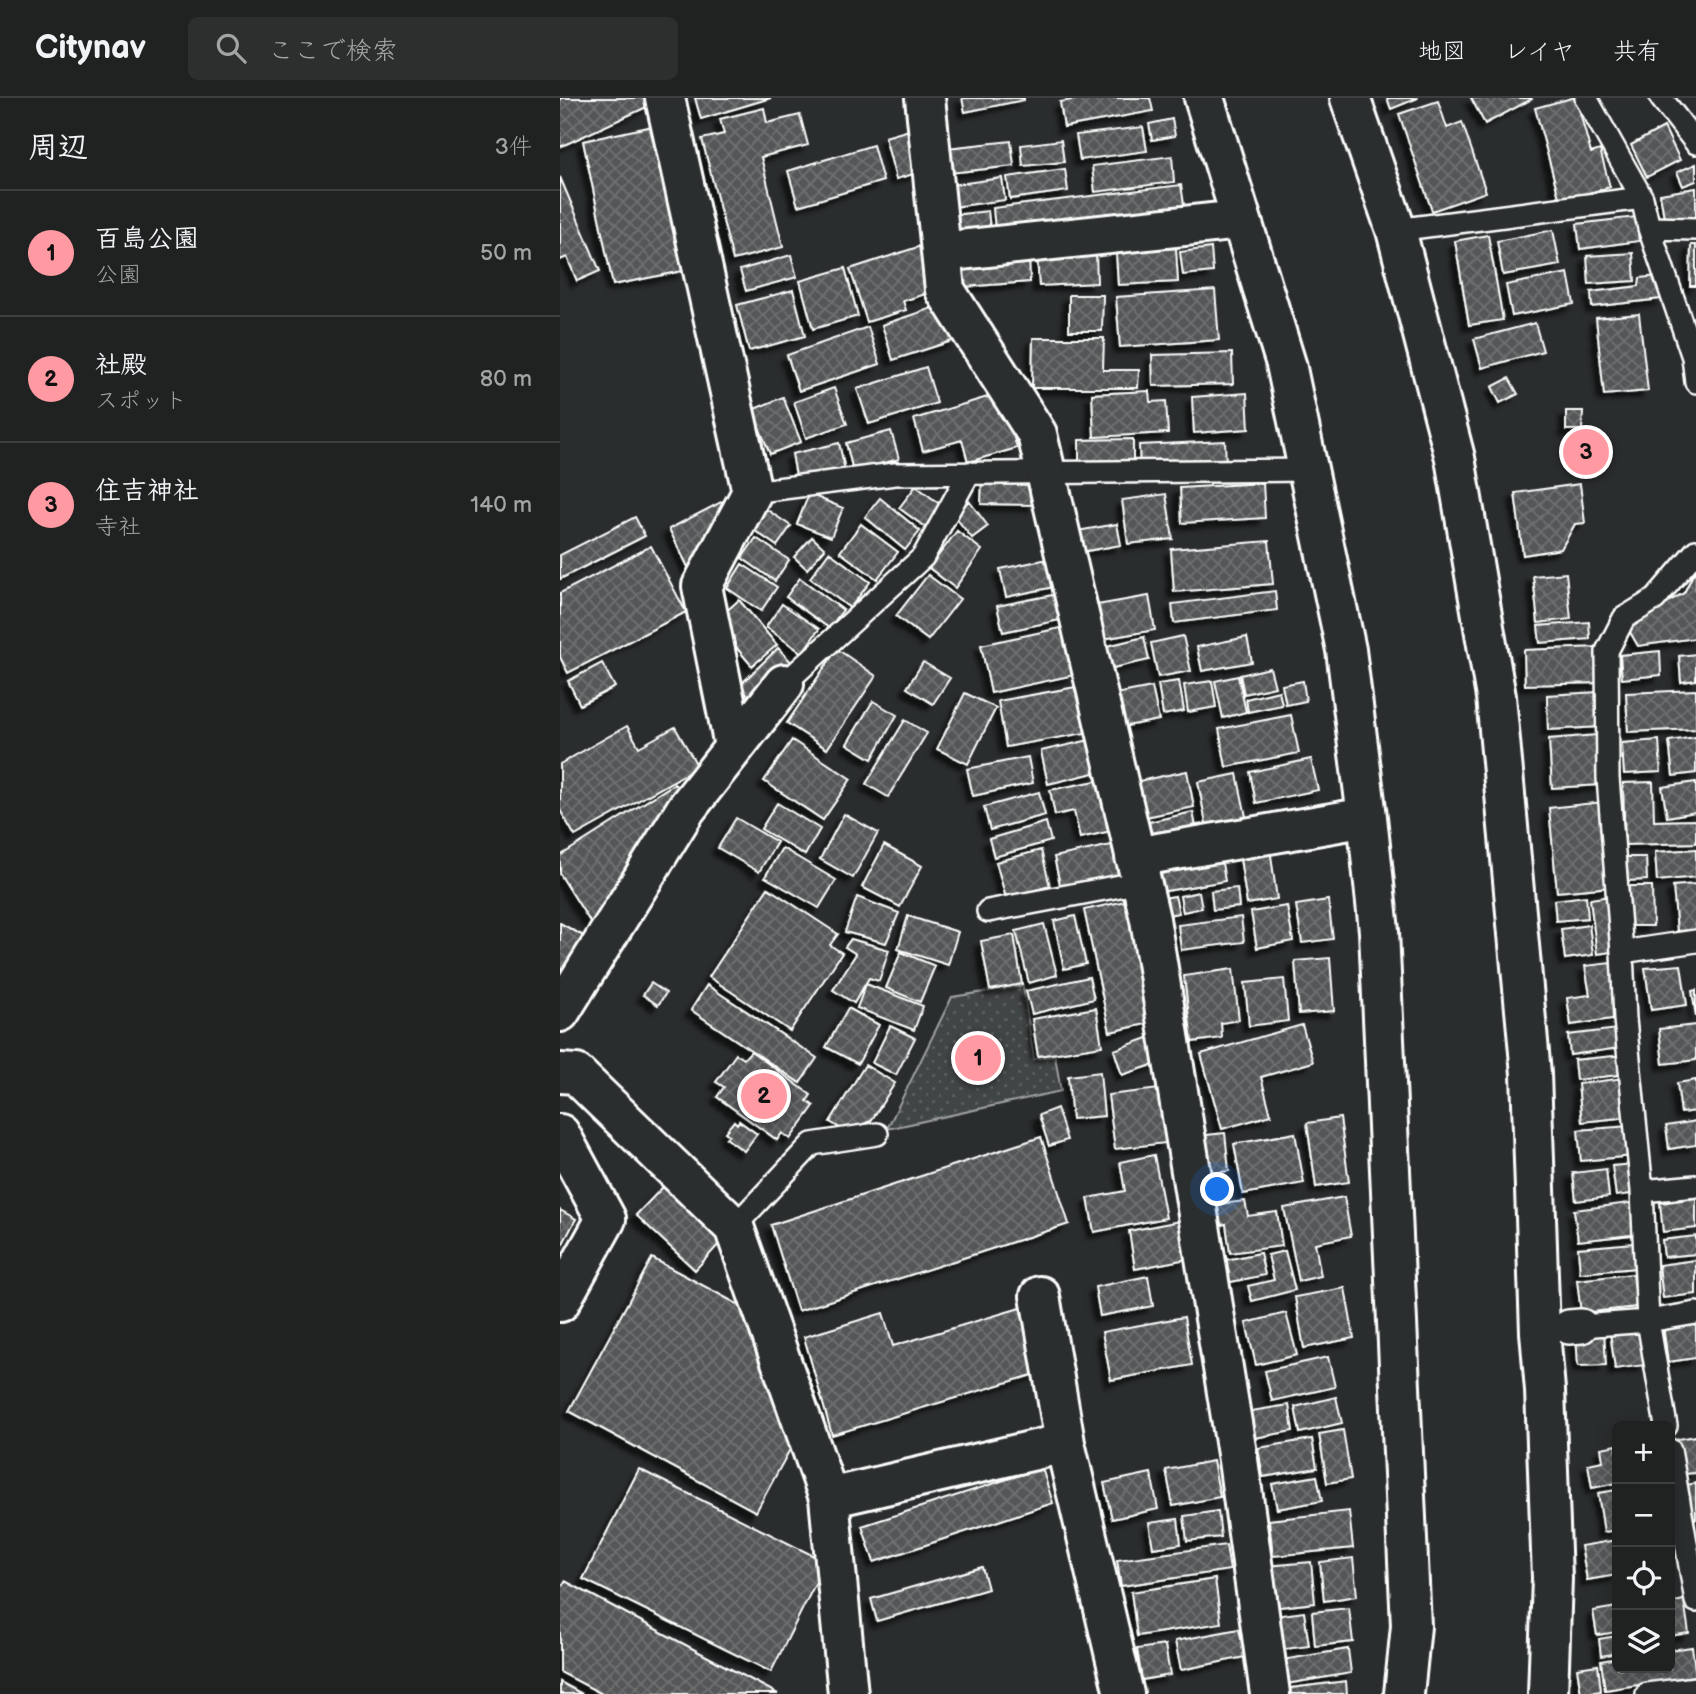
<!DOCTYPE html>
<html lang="ja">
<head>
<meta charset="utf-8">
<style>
	:root { --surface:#202222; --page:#2d2f2f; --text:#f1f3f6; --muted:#a2a4a5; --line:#3d3f40; --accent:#ff9aa2 }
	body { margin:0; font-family:"Balsamiq Sans","Klee One",sans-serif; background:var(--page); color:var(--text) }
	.controls { position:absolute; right:21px; bottom:21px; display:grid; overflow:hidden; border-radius:10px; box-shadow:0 4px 18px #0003 }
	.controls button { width:63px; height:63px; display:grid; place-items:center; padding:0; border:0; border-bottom:2px solid var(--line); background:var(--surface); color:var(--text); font:35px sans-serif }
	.you { position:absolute; left:658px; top:1092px; width:24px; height:24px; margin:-18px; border:5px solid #fff; border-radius:50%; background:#1a73e8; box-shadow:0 0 0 10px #1a73e833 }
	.badge { display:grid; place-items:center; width:46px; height:46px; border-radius:50%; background:var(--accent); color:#111; font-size:23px; font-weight:700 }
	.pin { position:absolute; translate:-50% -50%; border:4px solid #fff; box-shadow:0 2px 7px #0006 }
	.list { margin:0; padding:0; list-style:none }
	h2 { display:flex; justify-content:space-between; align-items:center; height:91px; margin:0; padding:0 28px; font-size:30px }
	h2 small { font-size:23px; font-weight:400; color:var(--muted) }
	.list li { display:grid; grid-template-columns:46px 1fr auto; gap:21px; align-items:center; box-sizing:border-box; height:126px; padding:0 28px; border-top:2px solid var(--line) }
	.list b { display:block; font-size:26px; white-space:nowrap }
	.list p { margin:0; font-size:23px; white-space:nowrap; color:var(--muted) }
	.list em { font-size:23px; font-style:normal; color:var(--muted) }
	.icon { flex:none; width:38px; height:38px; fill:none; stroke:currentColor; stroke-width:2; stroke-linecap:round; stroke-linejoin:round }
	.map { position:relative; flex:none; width:1136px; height:1596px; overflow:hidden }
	header { display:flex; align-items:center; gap:42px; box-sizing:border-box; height:98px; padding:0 35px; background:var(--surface); border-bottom:2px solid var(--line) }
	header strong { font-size:33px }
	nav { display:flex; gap:38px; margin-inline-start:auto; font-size:24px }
	.search { width:490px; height:63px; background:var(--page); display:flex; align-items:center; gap:18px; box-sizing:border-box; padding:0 24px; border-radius:10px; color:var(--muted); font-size:26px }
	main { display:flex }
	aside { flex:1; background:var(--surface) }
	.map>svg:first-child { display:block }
	.park { fill:url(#park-dots); stroke:#a0a2a2; stroke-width:2 }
	.building { fill:url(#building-cross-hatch); stroke:#fff; stroke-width:2; filter:url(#shadow) }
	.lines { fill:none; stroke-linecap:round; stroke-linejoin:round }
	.service-casing { stroke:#fff; stroke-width:26 }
	.pedestrian-casing { stroke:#fff; stroke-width:38 }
	.minor-casing { stroke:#fff; stroke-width:44 }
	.tertiary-casing { stroke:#fff; stroke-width:44 }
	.service { stroke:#2a2d2e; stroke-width:21 }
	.pedestrian { stroke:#2a2d2e; stroke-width:33 }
	.minor { stroke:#2a2d2e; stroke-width:38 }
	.tertiary { stroke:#2a2d2e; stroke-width:38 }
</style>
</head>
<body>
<header>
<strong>Citynav</strong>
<div class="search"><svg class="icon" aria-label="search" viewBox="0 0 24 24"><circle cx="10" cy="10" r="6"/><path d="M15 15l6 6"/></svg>ここで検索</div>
<nav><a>地図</a><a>レイヤ</a><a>共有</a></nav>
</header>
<main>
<aside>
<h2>周辺<small>3件</small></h2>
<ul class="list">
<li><span class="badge">1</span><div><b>百島公園</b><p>公園</p></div><em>50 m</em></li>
<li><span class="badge">2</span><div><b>社殿</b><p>スポット</p></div><em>80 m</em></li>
<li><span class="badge">3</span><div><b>住吉神社</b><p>寺社</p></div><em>140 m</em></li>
</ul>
</aside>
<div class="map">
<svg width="1136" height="1596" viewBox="0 0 1136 1596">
	<defs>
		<pattern id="park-dots" width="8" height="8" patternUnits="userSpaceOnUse" patternTransform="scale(1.75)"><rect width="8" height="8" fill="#414445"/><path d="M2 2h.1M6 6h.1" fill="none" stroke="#5e6061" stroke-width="1.8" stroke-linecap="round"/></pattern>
		<pattern id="building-cross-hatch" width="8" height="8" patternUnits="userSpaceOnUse" patternTransform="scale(1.75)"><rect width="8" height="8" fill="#555758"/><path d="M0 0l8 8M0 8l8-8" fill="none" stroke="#6e7071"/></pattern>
		<filter id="shadow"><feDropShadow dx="-6" dy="6" stdDeviation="2" flood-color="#0009"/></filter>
	</defs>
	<rect width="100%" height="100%" fill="#2a2d2e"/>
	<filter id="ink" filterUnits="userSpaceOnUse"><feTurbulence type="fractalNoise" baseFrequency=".0143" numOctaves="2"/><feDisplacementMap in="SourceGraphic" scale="14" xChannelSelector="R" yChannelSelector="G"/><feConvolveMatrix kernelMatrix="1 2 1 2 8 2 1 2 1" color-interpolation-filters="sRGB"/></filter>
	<g filter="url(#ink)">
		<path class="park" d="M463 888 474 961 495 958 501 993 327 1031 392 899Z"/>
		<path class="building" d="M0 0H88L91 7 0 49Z
			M135 0H211L141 21Z
			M402 0H464V2L405 14Z
			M524 0H590L593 13 504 29 500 4Z
			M827 0H858L831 11Z
			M911 0H971L972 1 925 26Z
			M1012 0H1016L1031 55 1040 52 1050 89 1000 103 975 10Z
			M878 3 887 30 902 24 926 94 872 113 839 16Z
			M204 10 207 25 240 17 248 47 201 59 223 149 173 162 142 41 164 36 160 21Z
			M612 21 615 38 592 42 589 26Z
			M93 28 123 173 53 187 23 43Z
			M583 29 587 53 520 62 516 37Z
			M1104 29 1120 62 1087 79 1071 47Z
			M353 31 364 73 336 81 325 39Z
			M501 42 504 64 463 68 461 47Z
			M451 43 454 68 390 75 387 50Z
			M313 47 323 83 238 108 228 73Z
			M612 58 614 84 535 94 532 68Z
			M1136 66V83L1123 88 1117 74Z
			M505 71 508 93 450 101 447 79Z
			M0 79 40 173 17 183 7 159 0 162Z
			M442 80 445 102 393 109 391 87Z
			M621 87 626 119 436 142 433 110Z
			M1136 90V120L1105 125 1100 96Z
			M428 113 431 140 396 144 393 117Z
			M1076 119 1079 143 1020 151 1017 126Z
			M993 132 1000 167 943 177 937 143Z
			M928 137 943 222 909 227 895 143Z
			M364 147 378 192 343 203 346 212 307 224 290 171Z
			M1131 147H1136V188H1130Z
			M616 150 618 184 558 187 556 154Z
			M651 150 653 174 623 177 620 154Z
			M536 154 537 185 479 188 477 157Z
			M1073 155 1075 183 1029 186 1027 158Z
			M231 157 237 179 186 193 180 172Z
			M469 157 470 184 403 189 401 161Z
			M285 170 298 218 253 231 240 183Z
			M1008 175 1014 206 952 218 946 187Z
			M1098 178 1101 201 1032 209 1031 194 1079 188 1080 180Z
			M233 192 245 238 189 253 177 207Z
			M655 192 659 242 560 249 556 199Z
			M509 197H543L542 233H509Z
			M384 206 395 242 333 262 322 227Z
			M1079 216 1088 293 1044 297 1036 220Z
			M975 225 983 253 922 270 914 241Z
			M308 229 320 266 239 293 227 257Z
			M473 240H544L543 272H579L578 290H472Z
			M672 255 673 286 593 288 592 257Z
			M366 269 377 305 309 326 297 291Z
			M949 280 958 296 940 305 932 289Z
			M274 290 287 326 246 340 234 304Z
			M589 293 590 304 606 303 608 335 534 339 532 296Z
			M441 295 457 350 408 364 402 342 363 353 354 321Z
			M687 295 689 331 634 335 632 299Z
			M223 299 241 344 210 356 192 312Z
			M1006 313H1023L1022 332H1006Z
			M331 333 339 361 293 373 286 345Z
			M573 341V368L519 370V342Z
			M665 343 666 367 580 370 579 347Z
			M279 345 285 372 237 383 232 356Z
			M422 381H475L474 407 421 406Z
			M703 385 705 420 622 425 620 390Z
			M1020 386 1025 425 1015 426 1001 451 963 457 955 395Z
			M356 388 381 407 365 429 339 410Z
			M249 396 283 410 271 439 237 426Z
			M606 396 613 441 568 446 562 402Z
			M320 400 360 433 345 452 305 419Z
			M163 403 172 422 134 481 109 431Z
			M409 403 428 428 412 440 393 416Z
			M206 411 231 428 217 448 191 430Z
			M75 419 85 438 0 481V457Z
			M301 426 338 454 317 481 280 454Z
			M557 426 561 447 521 454 517 433Z
			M397 433 422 452 395 490 369 470Z
			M252 439 265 451 247 471 234 459Z
			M196 440 229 462 215 483 182 460Z
			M709 443 713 486 614 494 611 451Z
			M91 448 126 514 8 575 0 559V495Z
			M269 454 310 484 290 510 250 480Z
			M493 460 499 488 446 499 440 471Z
			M182 466 217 489 201 513 167 490Z
			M1136 470V540L1078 548 1066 527 1124 495Z
			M1006 475 1011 521 978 525 973 478Z
			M368 477 400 501 368 542 336 518Z
			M240 480 283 512 269 530 226 499Z
			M715 493 717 512 614 525 612 506Z
			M503 495 509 520 443 534 437 508Z
			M589 498 595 532 537 542 531 508Z
			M179 502 217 547 192 568 170 542 162 517Z
			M222 506 259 531 242 555 206 529Z
			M1029 524 1030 541 980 545 978 528Z
			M505 529 514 577 431 595 421 547Z
			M623 538 631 573 598 579 591 545Z
			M584 539 589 562 544 572 539 550Z
			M687 539 692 564 642 573 637 549Z
			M1039 549 1040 585 965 587 964 552Z
			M218 550 235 568 196 606 179 588Z
			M277 551 316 578 267 651 227 625Z
			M1100 553 1101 577 1062 581 1060 557Z
			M1136 556V582L1121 584 1119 558Z
			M363 564 390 580 373 606 347 590Z
			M42 565 55 589 20 607 8 583Z
			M710 570 715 589 684 596 680 577Z
			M678 578 686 614 663 620 655 583Z
			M619 583 624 613 603 617 598 586Z
			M652 583 656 609 628 614 624 587Z
			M743 583 746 603 726 607 722 587Z
			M516 589 525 635 446 649 438 603Z
			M592 589 599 622 556 630 550 597Z
			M1136 592V631L1068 634 1066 595Z
			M719 593 722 607 688 614 686 601Z
			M1039 594 1041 629 988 632 987 597Z
			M405 595 436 610 408 666 377 651Z
			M313 603 337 617 312 661 287 646Z
			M731 617 739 655 666 669 659 631Z
			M345 622 367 635 328 699 306 686Z
			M67 628 79 649 115 629 138 669 15 738 0 712V666Z
			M1037 637 1041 687 992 690 989 641Z
			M1136 639V675L1113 678 1109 643Z
			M232 642 291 681 263 722 204 683Z
			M530 642 538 674 488 686 481 653Z
			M1099 642 1101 674 1064 676 1062 645Z
			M468 659 473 685 413 698 407 671Z
			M751 661 758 692 696 705 690 674Z
			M627 673 634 709 581 720 574 684Z
			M677 676 688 728 648 736 638 684Z
			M541 682 551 733 520 740 514 713 495 717 490 692Z
			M1093 684 1094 723 1136 722V745L1065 747 1063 685Z
			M1136 684V714L1107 719 1102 689Z
			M114 686 128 697 34 830 0 776V758Z
			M479 694 485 717 430 732 424 709Z
			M1043 704 1051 789 997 794 989 710Z
			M217 705 260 731 245 757 201 731Z
			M633 714 638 739 594 749 589 724Z
			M284 716 318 735 293 780 260 761Z
			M176 720 217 744 199 774 158 750Z
			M486 724 491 743 434 759 429 741Z
			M561 745 568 776 501 791 494 759Z
			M324 747 362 768 340 809 302 789Z
			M222 750 276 782 259 810 205 779Z
			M710 750 717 801 687 806 679 754Z
			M1136 751V779L1097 783 1095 754Z
			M481 752 490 788 446 800 436 764Z
			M660 753 665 783 600 794 595 764Z
			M1065 759H1086L1087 782 1065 783Z
			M1136 786V832L1117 833 1113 788Z
			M1068 788H1092L1093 828H1069Z
			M208 790 278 836 270 847 282 855 230 933 149 879Z
			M677 790 679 809 653 812 651 793Z
			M639 794 642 810 623 814 620 798Z
			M615 798 619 815 602 818 598 801Z
			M1026 798 1028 820 996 823 994 802Z
			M1051 798 1058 853 1037 856 1030 801Z
			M297 799 339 815 326 845 285 834Z
			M570 802 595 924 550 934 524 812Z
			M768 802 773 841 742 845 736 807Z
			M727 808 733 843 697 850 691 814Z
			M348 818 398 834 388 867 338 851Z
			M515 818 526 866 504 871 494 823Z
			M681 819 684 844 621 852 618 827Z
			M0 825 29 841 0 894Z
			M484 826 497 877 469 885 456 833Z
			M1029 827 1033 857 1005 861 1001 831Z
			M454 837 462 886 430 892 421 843Z
			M291 841 329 852 319 883 309 880 294 905 273 892 296 856 285 849Z
			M341 854 375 868 360 904 326 890Z
			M770 860 774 913 739 916 735 863Z
			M1051 865 1059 920 1011 927 1007 900 1030 897 1025 868Z
			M1121 867 1127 907 1091 912 1085 870Z
			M673 871 679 922 661 925 662 940 632 944 624 878Z
			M529 879 534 901 472 916 466 893Z
			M724 881 728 923 689 928 685 885Z
			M91 885 106 895 98 907 83 897Z
			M306 886 363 908 354 932 297 910Z
			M147 887 257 960 240 985 131 912Z
			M1136 892V919L1132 893Z
			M288 910 319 927 298 966 266 949Z
			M536 910 542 948 478 958 472 921Z
			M742 927 753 964 701 979 711 1017 662 1031 641 956Z
			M1136 927V962L1103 966 1099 931Z
			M330 928 355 940 336 977 312 965Z
			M1058 931 1060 950 1010 957 1008 937Z
			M596 937 605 963 562 977 554 952Z
			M191 953 251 997 247 1003 254 1008 230 1041 222 1035 217 1042 157 999 164 989 156 984 176 956 184 961Z
			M1064 957 1066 976 1016 982 1014 962Z
			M305 967 335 985 311 1023 285 1033 270 1024Z
			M540 974 544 1018 512 1021 508 978Z
			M1064 980 1069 1019 1022 1024 1018 986Z
			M1136 982V1013L1121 1015 1117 985Z
			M599 991 606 1045 555 1051 548 997Z
			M497 1010 507 1042 489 1048 479 1017Z
			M780 1020 789 1084 756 1089 747 1025Z
			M174 1023 177 1026 179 1023 197 1036 184 1053 166 1040 169 1037 165 1034Z
			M1136 1023V1047L1109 1051 1106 1028Z
			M1070 1028 1073 1058 1021 1063 1018 1032Z
			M665 1035 669 1073 641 1077 637 1038Z
			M735 1035 744 1085 683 1096 674 1046Z
			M481 1039 509 1126 238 1213 211 1127Z
			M594 1057 606 1120 534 1134 528 1100 565 1093 560 1064Z
			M1075 1066 1079 1095 1056 1098 1052 1068Z
			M1046 1071 1049 1099 1016 1103 1013 1075Z
			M103 1089 161 1144 135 1172 76 1117Z
			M784 1099 791 1138 755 1145 761 1178 739 1183 724 1110Z
			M1136 1100V1130L1103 1134 1100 1105Z
			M685 1103 688 1118 717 1114 722 1148 670 1155 666 1126 654 1128 651 1107Z
			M1077 1104 1080 1136 1018 1143 1014 1112Z
			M0 1112 16 1121 0 1151Z
			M620 1123 627 1161 575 1171 569 1133Z
			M1136 1138V1156L1104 1159 1102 1142Z
			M1074 1145 1076 1170 1020 1175 1018 1150Z
			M725 1153 735 1192 692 1203 688 1188 714 1182 708 1157Z
			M700 1155 705 1177 661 1186 656 1164Z
			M92 1160 183 1209 234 1344 196 1414 9 1313Z
			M1136 1162V1196L1103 1200 1099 1167Z
			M1073 1176 1077 1209 1021 1215 1017 1182Z
			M588 1178 593 1208 540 1218 535 1189Z
			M785 1190 794 1240 744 1250 735 1199Z
			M460 1210 479 1275 272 1337 244 1239 323 1215 333 1248Z
			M726 1215 737 1257 696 1267 686 1225Z
			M624 1219 632 1267 551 1282 542 1234Z
			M1136 1223V1260L1108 1264 1103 1227Z
			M1080 1230 1085 1267 1055 1271 1050 1234Z
			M1044 1233 1046 1267 1018 1268 1016 1236Z
			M768 1259 775 1289 712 1303 705 1273Z
			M776 1299 782 1325 740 1335 735 1309Z
			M729 1307 733 1333 689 1341 685 1314Z
			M783 1332 791 1381 767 1385 759 1336Z
			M1136 1338V1375L1123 1376 1118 1341Z
			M752 1341 757 1370 703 1379 698 1350Z
			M1057 1347V1385L1032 1390 1028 1366 1043 1363 1041 1350Z
			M653 1363 660 1399 613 1408 606 1372Z
			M482 1370 493 1405 314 1464 302 1428Z
			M79 1371 266 1464 211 1574 23 1481Z
			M591 1375 598 1411 552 1421 544 1385Z
			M757 1378 762 1403 717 1411 712 1386Z
			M1136 1385V1421L1132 1422 1127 1387Z
			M1057 1392V1432L1044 1434 1038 1395Z
			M658 1413 661 1439 627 1443 624 1418Z
			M789 1413 793 1450 713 1458 709 1422Z
			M618 1421 621 1446 593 1450 589 1425Z
			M1057 1442V1477L1027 1482 1021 1448Z
			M666 1447 670 1472 561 1488 557 1462Z
			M793 1460 797 1498 764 1503 760 1464Z
			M751 1464 755 1505 711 1510 707 1468Z
			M422 1469 428 1491 317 1523 311 1501Z
			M655 1481 661 1525 577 1538 571 1494Z
			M5 1483 218 1596H42L0 1574V1492Z
			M1124 1502 1129 1535 1110 1538V1505Z
			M1057 1509V1534L1037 1537 1033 1513Z
			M789 1510 793 1544 755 1548 752 1514Z
			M744 1514 749 1548 718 1552 714 1518Z
			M679 1531 685 1559 621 1572 615 1543Z
			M1057 1538V1555L1041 1558 1039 1541Z
			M605 1547 610 1577 582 1582 577 1551Z
			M1132 1549 1136 1578 1045 1592 1041 1563 1057 1560V1570H1110V1552Z
			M788 1551 791 1575 726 1586 722 1562Z
			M1038 1567 1041 1593 1021 1596 1017 1570Z
			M786 1583 787 1596H723V1591Z
			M0 1584 22 1596H0Z"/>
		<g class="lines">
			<defs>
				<path id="service" d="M1026 0 1082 100 1089 130 1133 259 1136 284
					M1101 0 1136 45
					M1089 130 1136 131
					M836 132 1082 100
					M192 394 335 376 747 372
					M224 586 363 459 409 375
					M428 813 581 784
					M1062 854 1136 843
					M1082 1093 1136 1088
					M174 1129 252 1046 317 1036
					M1021 1228 1088 1223 1136 1215
					M1106 1328 1088 1223 1082 1093 1065 921 1062 854 1048 680 1047 553 1064 520 1095 501 1136 453
					M1110 1352 1136 1503
					M1087 1596 1136 1590"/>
				<path id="pedestrian" d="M1009 1229 1021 1228"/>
				<path id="minor" d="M105 0 192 394 142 488 174 648
					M365 0 385 192 477 336 590 821 678 1362 710 1596
					M644 0 726 266 786 552 807 719 819 833 851 1528 844 1596
					M790 0 836 132 895 360 936 599 971 976 980 1234 985 1292 992 1480 988 1596
					M381 154 680 122
					M575 759 807 719
					M0 914 126 711 224 586
					M0 975 16 976 174 1129 269 1400 288 1596
					M480 1198 505 1345 564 1596
					M269 1400 505 1345"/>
				<path id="tertiary" d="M0 1036 46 1121 0 1204"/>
			</defs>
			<use href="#service" class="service-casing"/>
			<use href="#pedestrian" class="pedestrian-casing"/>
			<use href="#minor" class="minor-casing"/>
			<use href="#tertiary" class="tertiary-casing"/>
			<use href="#service" class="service"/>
			<use href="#pedestrian" class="pedestrian"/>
			<use href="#minor" class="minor"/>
			<use href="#tertiary" class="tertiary"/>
		</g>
	</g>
</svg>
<div class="controls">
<button>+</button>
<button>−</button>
<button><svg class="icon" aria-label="locate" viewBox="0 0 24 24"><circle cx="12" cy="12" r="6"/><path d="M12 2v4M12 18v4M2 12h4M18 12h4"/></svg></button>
<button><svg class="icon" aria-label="layers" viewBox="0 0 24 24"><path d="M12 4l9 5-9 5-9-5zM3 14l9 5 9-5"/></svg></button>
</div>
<div class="you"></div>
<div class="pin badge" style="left:418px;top:960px">1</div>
<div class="pin badge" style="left:204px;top:998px">2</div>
<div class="pin badge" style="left:1026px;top:354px">3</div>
</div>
</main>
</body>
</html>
